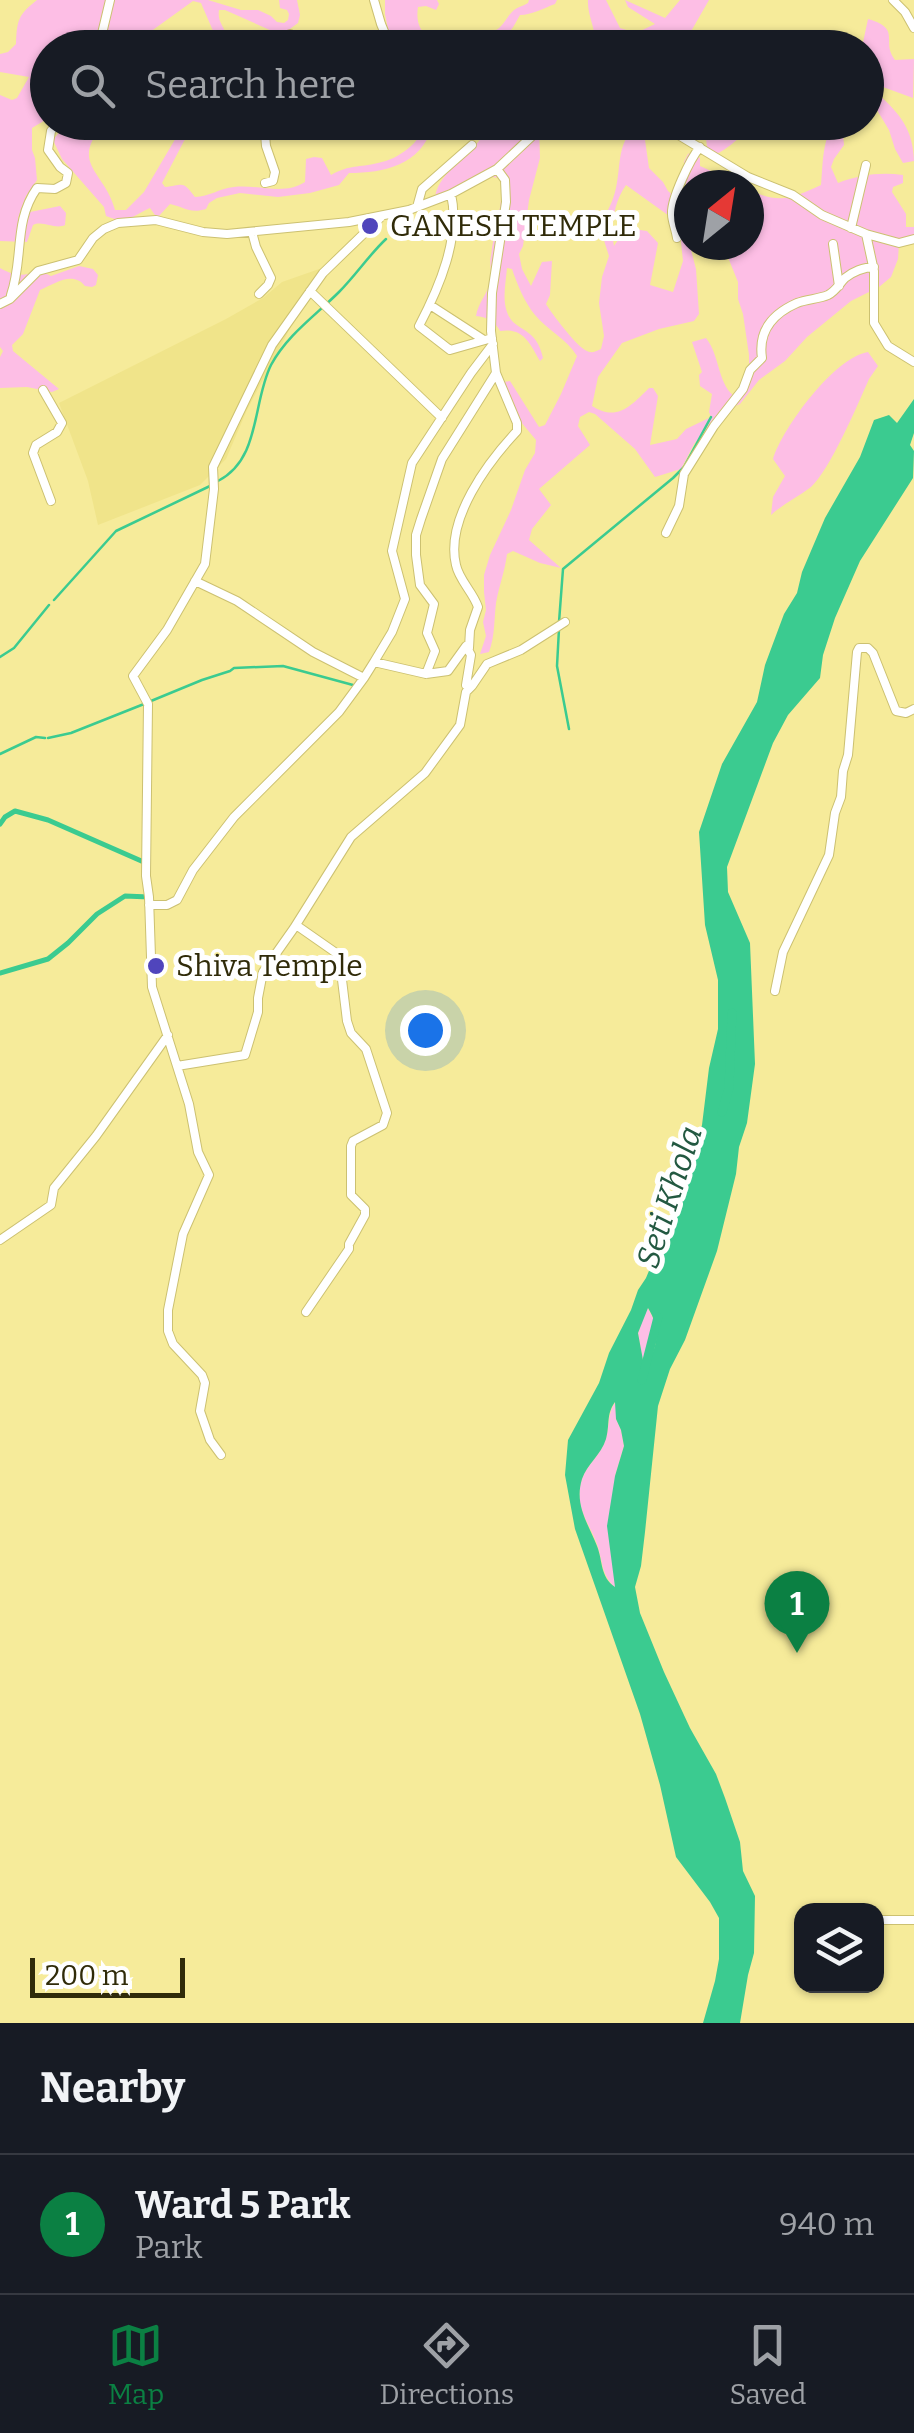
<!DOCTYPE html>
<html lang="en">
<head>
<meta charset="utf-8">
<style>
	:root { --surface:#171b24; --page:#242831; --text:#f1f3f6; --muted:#9ea1a6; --line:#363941; --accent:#0b8043 }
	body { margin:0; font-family:Bitter,serif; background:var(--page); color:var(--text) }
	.controls { position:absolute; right:30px; bottom:30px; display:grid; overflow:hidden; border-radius:20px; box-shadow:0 2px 8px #0004 }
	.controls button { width:90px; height:90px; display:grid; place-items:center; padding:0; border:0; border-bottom:2px solid var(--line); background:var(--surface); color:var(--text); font:50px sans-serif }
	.compass { position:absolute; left:674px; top:170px; width:90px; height:90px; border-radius:50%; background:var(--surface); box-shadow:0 2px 8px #0004; rotate:30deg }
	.scale { position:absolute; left:30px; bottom:25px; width:155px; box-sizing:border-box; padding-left:10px; border:5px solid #302b09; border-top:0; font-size:28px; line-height:35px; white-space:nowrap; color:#302b09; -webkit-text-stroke:8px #fff; paint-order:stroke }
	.you { position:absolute; left:425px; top:1030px; width:35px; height:35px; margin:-25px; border:8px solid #fff; border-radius:50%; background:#1a73e8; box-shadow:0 0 0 15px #1a73e833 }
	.badge { display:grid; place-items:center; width:65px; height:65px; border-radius:50%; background:var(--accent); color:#fff; font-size:32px; font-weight:700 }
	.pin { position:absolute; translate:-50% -82px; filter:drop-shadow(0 2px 5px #0008) }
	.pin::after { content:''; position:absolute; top:52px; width:35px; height:30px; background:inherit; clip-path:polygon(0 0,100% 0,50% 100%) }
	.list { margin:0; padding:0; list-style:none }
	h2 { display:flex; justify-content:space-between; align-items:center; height:130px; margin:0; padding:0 40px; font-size:42px }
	h2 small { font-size:32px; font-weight:400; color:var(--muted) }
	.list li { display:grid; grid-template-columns:65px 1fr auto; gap:30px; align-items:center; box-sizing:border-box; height:140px; padding:0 40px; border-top:2px solid var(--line) }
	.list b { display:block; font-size:38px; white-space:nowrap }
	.list p { margin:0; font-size:32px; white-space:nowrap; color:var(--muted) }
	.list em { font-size:32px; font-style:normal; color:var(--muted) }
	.icon { flex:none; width:55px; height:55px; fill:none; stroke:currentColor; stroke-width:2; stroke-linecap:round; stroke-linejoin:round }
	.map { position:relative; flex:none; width:914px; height:2023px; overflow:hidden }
	.search { position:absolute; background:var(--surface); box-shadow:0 2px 8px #0004; left:30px; right:30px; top:30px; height:110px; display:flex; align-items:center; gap:25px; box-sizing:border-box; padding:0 35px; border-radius:55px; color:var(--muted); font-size:38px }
	.sheet { height:270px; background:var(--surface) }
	nav { display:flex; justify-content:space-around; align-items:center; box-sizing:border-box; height:140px; border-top:2px solid var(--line); background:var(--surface); font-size:28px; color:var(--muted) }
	nav a { display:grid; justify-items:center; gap:5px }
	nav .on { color:var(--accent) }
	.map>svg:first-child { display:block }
	.built { fill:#f0e48a }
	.green { fill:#fdbee5; fill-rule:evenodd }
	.water { fill:#3bcb90; fill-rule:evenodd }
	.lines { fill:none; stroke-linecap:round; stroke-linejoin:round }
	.stream { stroke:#3bcb90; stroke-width:2.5 }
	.canal { stroke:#3bcb90; stroke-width:5 }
	.river { stroke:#3bcb90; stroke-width:9 }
	.minor-casing { stroke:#ccc171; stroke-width:10 }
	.minor { stroke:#fff; stroke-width:8 }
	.poi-dot { fill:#5045bc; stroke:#fff; stroke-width:4 }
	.labels { text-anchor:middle; stroke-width:10; stroke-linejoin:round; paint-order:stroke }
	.poi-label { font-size:30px; fill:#302b09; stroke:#fff; text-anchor:start }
	.water-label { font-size:32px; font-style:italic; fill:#235941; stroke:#fff }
</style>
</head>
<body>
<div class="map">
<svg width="914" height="2023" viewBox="0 0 914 2023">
	<rect width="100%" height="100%" fill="#f6eb9a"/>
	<path class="built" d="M322 268 247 410 226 459 200 485 98 525 88 481 59 403 226 319 263 298 282 282Z"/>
	<path class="green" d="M37 0H208L241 10H258L271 16 277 22 284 23 288 20 289 14 287 10 280 8 279 0H297L300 15 298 23 279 37 275 47H265L272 31 225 10H219C217 22 225 27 227 38L222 36 227 47H220L201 3 193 1 150 32 141 47 48 48 47 119 32 128V150L35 158 37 180 26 196 18 218 24 221 30 212 60 206 66 213 65 225C55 230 43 220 33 225L27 242 0 241V95L12 100 17 98 29 77 0 72V54L8 52 16 44C17 20 18 15 37 0Z
		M385 0H437L439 4 436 10 426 6 418 7C414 33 430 41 451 47H386L390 39 385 14Z
		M529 0H557L555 4C544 8 532 15 520 15 513 27 511 34 497 40L491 38 487 33C504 30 503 20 514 10 518 7 523 6 528 3Z
		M588 0H606L620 28 636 33 655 24 628 7 625 0 665 18 680 0H709L682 47 594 48C598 31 587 17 588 0Z
		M868 19C903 29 880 41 895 60L914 59 913 98 883 87 878 94C900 114 913 129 914 161L903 163 895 149 889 130 871 100H867L866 48 862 47Z
		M63 123H105C68 164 105 171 115 210H126L144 192 177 136 172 129 163 134 161 123H180L182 125 202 123 184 141 162 183 165 187C184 185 182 180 195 197 209 197 220 188 234 187 257 184 284 196 305 182L306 159 314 157 322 158 331 175C351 164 358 168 378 163 399 159 420 143 426 123H446L432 127C421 165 384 173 349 173L339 185 310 193 278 197 240 193 217 198 209 203 206 209C190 214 184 207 170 204L157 218 150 208C130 217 128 225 106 216L104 207 62 159 53 140 65 125Z
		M481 123H488L496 130 507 123H545L539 128 540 158 529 200 523 246 519 254 522 269 531 286 542 262 552 261 550 295 546 304C552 314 575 344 585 350 592 354 594 352 601 349L604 336 599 303 602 277 609 256 599 225C607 213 613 202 616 188 621 165 617 144 635 127V123H647L645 140 649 168 663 182 668 191 678 200 688 199 684 173V162L688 154 696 151 700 159V166L742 185H689V204H679L696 269 699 314 694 321 659 329 622 343 598 377 592 406C617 422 631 406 649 388H653L658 396 650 445 677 439 686 429 711 417 709 412 712 394 700 386 699 375 702 372 692 342 706 338C721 357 717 386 737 398L749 387V355L743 314 738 299V282L723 245H749V189C778 205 793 198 821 185 823 163 822 142 834 123H842L844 145 834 159 831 167 838 183C859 175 880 172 903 175V183L893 187 892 192 906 214V227H914V237L899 243 898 259 891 277 879 287 851 301 807 337 785 361 759 380 740 404 719 413 694 444 681 469 655 477 635 449 595 414 589 412 580 417 578 426 590 445 539 489 551 505 532 529 529 540 561 568 540 563 513 551 507 554C505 571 499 586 496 603 494 620 495 636 489 652L480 654 486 636 483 622 486 610 484 592V575L490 555 511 510 525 470 535 453 536 440 521 422 504 382 510 381 539 427 545 425 561 394 577 356C567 339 547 330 535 315 525 303 517 284 512 269L507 268C506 281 502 299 507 312 514 333 536 325 543 358L540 361C530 344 524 327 500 331 495 321 486 317 476 316 478 303 488 293 491 280 492 271 489 264 491 256 494 228 504 207 501 178L482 176 435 197C440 168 475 156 486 129ZM626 185 679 223 683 261 673 292 650 285 658 243 647 231 626 228 614 246C610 226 614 202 626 185Z
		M718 123H729L732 128 734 123H766C759 129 753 130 744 135 734 141 728 149 716 154L707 147 706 138Z
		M79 266 93 269 98 275 96 285 92 287 85 286C73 271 56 283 40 290L23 334 12 345 13 351 59 389 52 392 27 387 0 388V357L3 351 0 347V268C16 277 23 276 40 271L51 276Z
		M868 352 878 366 869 379C858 404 830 470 811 487 798 497 783 504 771 515L773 497 785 476 773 459C783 427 835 357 868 352Z
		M647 1307C664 1334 655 1345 645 1373L638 1333Z
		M616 1401V1419L621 1430 624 1446 615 1476 617 1589C602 1577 603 1564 598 1547 590 1523 573 1507 582 1479 587 1464 602 1454 606 1438 610 1424 607 1414 616 1401Z"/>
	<path class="water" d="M914 399V433L910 445 914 451 913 478 860 561 835 618 823 655 820 678 788 715 773 743 727 867 728 892 750 943 755 1064 747 1123 739 1147 736 1174 717 1251 685 1340 670 1369 658 1406 645 1532 641 1566 635 1587 640 1613 664 1672 690 1728 716 1774 725 1798 740 1842 743 1871 755 1896 754 1953 748 1975 740 2023H703L715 1981 719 1959V1918L710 1902 676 1857 660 1785 640 1714 575 1529 565 1475 568 1440 599 1383 609 1353 631 1310 638 1290 646 1278 685 1184 702 1125 709 1068 718 1029V980L705 925 699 832 722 764 757 702 765 665 784 614 797 593 802 572 825 518 860 457 874 420 889 415 897 423ZM648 1308C663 1333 656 1346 645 1371L638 1333ZM615 1402 616 1419 621 1430 624 1446 615 1476 607 1526 615 1587C600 1577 603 1561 597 1546 588 1523 574 1505 582 1479 587 1464 601 1455 606 1439 610 1425 606 1414 615 1402Z"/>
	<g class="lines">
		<path class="stream" d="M218 481C261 459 252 403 271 365 287 335 316 315 339 292 356 275 369 255 386 239
			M54 600 116 531 210 486
			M559 622 563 569 673 478 684 467 711 417
			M559 629 557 666 569 729
			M0 657 14 648 49 605
			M151 701 202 680 230 671 234 668 283 666 353 685
			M48 738 71 733 144 704
			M0 754 36 737 45 738"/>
		<path class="canal" d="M0 824 5 817 15 811 48 820 146 863
			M0 973 48 959 68 943 97 914 125 896 149 897"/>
		<path class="river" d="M722 1112 729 1088 732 1013
			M642 1380 658 1317"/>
		<defs>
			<path id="minor" d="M374 0 381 24 391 48
				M893 0 905 12 914 28
				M102 48 100 42 110 0
				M257 48 290 34 317 48
				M264 122 266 146 275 172 273 181 265 183
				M657 122 748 177 793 195 822 215 866 234 899 243 914 239
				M451 194C461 237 439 288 419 326L450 350 492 338
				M417 207 422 189 472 145
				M851 228 866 165
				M252 232 256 247 271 278 268 285 259 294
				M866 234 874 271V323L888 346 914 362
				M677 238C676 230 672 221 672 214 671 199 690 159 700 147
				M833 244 839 286
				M310 291 442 418
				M11 295C24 258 13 222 37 188L55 189 66 183 68 173 60 167 48 150 51 131 58 122
				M0 304 10 299 38 271 78 260 93 238 104 229 118 223 156 220 203 232 227 234 349 222 409 210 451 194 497 169 547 122
				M430 305 484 340
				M43 390 62 423 57 432 36 445 33 453 51 501
				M666 533 679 506 684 474 714 426 743 389 750 370 762 358C758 331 772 314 797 303 807 299 819 299 828 295 836 291 839 284 845 278 852 272 864 267 874 267
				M195 581 237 601 313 652 364 678 374 662 426 674 448 671 466 646 471 655 466 685 472 686 487 664 521 650 565 622
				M469 648 470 630 478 607C473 592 459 580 456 565 445 519 488 462 517 431V423L496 373 491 331 492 293 506 202 505 180 497 169
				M374 662 392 632 405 599 392 551 412 463 471 373 493 344
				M426 674 435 651 427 633 434 604 420 585 416 555V535L421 519 442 459 496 373
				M149 905H167L177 900 193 870 234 817 339 712 364 678
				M296 925 339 955 347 1021 351 1033 366 1049 387 1113 383 1125 353 1141 351 1146V1195L365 1209V1215L349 1244V1249L306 1312
				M775 991 783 952 829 855 835 813 841 797 843 771 848 755 857 652 859 648H868L873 653 896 711 906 713 914 709
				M177 1066 245 1055 258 1012V998L263 972 294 928 351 837 425 773 460 725 466 692 472 686
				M0 1240 51 1205 54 1188 96 1136 168 1035
				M221 1455 210 1440 200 1411 205 1383 202 1375 173 1344 168 1331V1310L183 1234 209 1175 198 1152 189 1104 152 987 149 897 146 876 148 704 133 676 167 630 205 564 214 489 213 467 272 345 323 273 382 216
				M883 1920H914"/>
		</defs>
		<use href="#minor" class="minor-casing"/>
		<use href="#minor" class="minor"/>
	</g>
	<g class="poi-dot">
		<circle cx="370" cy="226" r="10"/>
		<circle cx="156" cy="966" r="10"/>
	</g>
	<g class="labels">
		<g class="poi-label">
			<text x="390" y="236">GANESH TEMPLE</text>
			<text x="176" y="976">Shiva Temple</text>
		</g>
		<g class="water-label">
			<text transform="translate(669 1197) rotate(-72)" y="11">Seti Khola</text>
		</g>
	</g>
</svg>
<div class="controls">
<button><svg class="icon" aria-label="layers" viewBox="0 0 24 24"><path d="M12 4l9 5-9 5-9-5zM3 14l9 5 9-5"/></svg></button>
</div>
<svg class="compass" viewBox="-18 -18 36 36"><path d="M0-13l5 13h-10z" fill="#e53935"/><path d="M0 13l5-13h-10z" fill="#9ea1a6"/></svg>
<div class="scale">200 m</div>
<div class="you"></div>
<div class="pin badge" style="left:797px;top:1653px">1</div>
<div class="search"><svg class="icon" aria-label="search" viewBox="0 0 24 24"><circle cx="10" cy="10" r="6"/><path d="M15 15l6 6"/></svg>Search here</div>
</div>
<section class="sheet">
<h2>Nearby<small></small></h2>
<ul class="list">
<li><span class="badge">1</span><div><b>Ward 5 Park</b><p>Park</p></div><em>940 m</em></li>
</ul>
</section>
<nav>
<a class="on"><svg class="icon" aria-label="map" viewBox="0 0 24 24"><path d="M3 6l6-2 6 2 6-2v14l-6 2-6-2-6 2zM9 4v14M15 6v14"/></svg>Map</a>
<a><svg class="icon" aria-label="directions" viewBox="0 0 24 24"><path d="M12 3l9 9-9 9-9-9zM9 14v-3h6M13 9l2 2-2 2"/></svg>Directions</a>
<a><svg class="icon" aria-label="saved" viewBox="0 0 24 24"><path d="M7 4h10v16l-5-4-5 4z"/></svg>Saved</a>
</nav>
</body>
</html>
